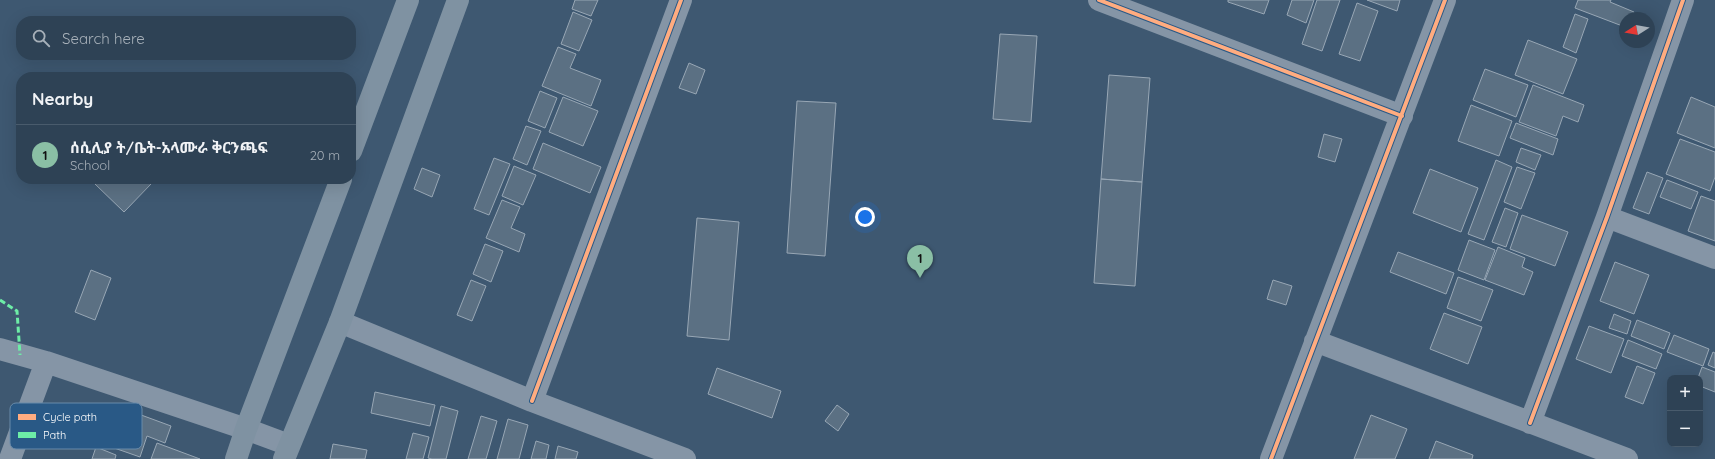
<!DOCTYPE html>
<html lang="en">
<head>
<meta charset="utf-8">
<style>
	:root { --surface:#2e4255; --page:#3a4d5f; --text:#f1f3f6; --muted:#a7b0b9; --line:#495b6c; --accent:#8abfa5 }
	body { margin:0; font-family:Quicksand,"Noto Sans Ethiopic",sans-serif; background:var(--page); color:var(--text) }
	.controls { position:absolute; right:12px; bottom:12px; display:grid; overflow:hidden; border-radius:8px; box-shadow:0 4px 16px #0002 }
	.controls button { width:36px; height:36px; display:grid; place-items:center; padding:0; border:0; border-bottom:1px solid var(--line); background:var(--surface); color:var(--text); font:20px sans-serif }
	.compass { position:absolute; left:1619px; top:12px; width:36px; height:36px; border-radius:50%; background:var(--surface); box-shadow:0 4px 16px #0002; rotate:259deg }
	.you { position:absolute; left:865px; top:217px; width:14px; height:14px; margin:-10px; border:3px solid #fff; border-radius:50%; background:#1a73e8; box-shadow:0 0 0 6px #1a73e833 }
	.badge { display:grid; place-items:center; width:26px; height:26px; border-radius:50%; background:var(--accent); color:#111; font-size:13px; font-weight:700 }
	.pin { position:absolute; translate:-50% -33px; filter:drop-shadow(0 1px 2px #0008) }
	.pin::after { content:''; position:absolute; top:21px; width:14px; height:12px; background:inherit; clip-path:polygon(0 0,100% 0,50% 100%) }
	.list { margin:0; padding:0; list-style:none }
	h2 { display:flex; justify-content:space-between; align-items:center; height:52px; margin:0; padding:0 16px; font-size:17px }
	h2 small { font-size:13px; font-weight:400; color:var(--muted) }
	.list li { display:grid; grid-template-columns:26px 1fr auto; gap:12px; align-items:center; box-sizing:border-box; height:60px; padding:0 16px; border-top:1px solid var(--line) }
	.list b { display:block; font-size:15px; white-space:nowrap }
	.list p { margin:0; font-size:13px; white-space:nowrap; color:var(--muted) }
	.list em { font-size:13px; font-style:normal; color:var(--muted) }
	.icon { flex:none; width:22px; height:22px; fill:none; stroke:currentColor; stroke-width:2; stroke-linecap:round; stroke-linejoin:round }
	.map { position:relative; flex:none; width:1715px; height:459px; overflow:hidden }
	.search { position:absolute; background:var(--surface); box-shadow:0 4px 16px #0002; left:16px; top:16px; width:340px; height:44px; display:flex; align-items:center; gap:10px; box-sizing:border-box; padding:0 14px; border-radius:16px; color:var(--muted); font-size:15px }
	.panel { position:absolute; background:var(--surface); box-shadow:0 4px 16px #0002; left:16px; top:72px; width:340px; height:112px; border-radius:16px }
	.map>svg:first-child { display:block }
	.building { fill:#5b7083; stroke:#98a7b5 }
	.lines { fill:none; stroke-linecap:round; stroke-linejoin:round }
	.minor { stroke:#8595a6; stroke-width:22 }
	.secondary { stroke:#7f92a2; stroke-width:22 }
	.quiet { stroke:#6deda7; stroke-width:3; stroke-dasharray:6 3; stroke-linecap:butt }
	.cycleway-casing { stroke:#295986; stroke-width:6 }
	.cycleway { stroke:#ffac80; stroke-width:4 }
	.key { fill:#295986; stroke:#698baa; stroke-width:1 }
	.key-label { font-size:11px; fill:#fff }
</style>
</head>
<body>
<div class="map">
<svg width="1715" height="459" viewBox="0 0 1715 459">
	<rect width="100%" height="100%" fill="#3e5871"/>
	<path class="building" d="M575 0H598L591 16 572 9Z
		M1228 0H1269L1264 14 1228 2Z
		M1292 0H1314L1306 23 1287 15Z
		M1317 0H1340L1322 51 1302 44Z
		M1367 0H1400L1397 11Z
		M1578 0H1611L1610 2 1634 12 1632 18H1625V27L1575 8Z
		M1357 3 1378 11 1360 61 1339 54Z
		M573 12 592 20 579 51 561 44Z
		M1575 14 1588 19 1576 53 1563 47Z
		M1000 34 1037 36 1031 122 993 119Z
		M1528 40 1577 59 1563 94 1515 75Z
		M558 47 576 54 570 68 601 80 591 106 542 86Z
		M689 63 705 70 696 94 679 88Z
		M1485 69 1528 85 1516 117 1473 100Z
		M1109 75 1150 78 1142 182 1101 179Z
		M1533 85 1584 105 1578 122 1563 116 1556 136 1519 122Z
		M540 91 557 98 545 128 528 121Z
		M563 97 598 111 583 146 549 132Z
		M1691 97 1715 107V148L1677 133Z
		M797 101 836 103 825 256 787 253Z
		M1471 105 1512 121 1499 156 1458 141Z
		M1516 123 1558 139 1553 155 1510 138Z
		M526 126 541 131 527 165 513 159Z
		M1324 134 1342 139 1335 162 1318 157Z
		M1680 139 1715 152V177L1710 191 1666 174Z
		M543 143 601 167 590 193 533 169Z
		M1521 148 1541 155 1535 170 1516 162Z
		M494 158 510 164 489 215 474 209Z
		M1496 160 1512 167 1484 240 1468 234Z
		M514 166 536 175 523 205 502 196Z
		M1517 167 1535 173 1521 209 1504 202Z
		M422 168 440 175 432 197 414 189Z
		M1430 169 1478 188 1461 232 1413 213Z
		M1647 172 1663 178 1649 214 1633 208Z
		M100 179H146L151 184 124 212 95 184Z
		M1101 179 1142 182 1135 286 1094 283Z
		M1667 180 1698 192 1691 209 1660 197Z
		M1701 196 1715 201V241L1688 231Z
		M502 200 520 207 511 228 525 234 519 252 486 238Z
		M1505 208 1518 213 1506 247 1492 242Z
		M1522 215 1568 232 1555 266 1510 249Z
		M697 218 739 222 729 340 687 336Z
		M1469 240 1495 250 1484 280 1458 270Z
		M485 244 503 251 491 282 473 274Z
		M1498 247 1525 258 1522 267 1533 272 1524 295 1485 280Z
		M1398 252 1454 273 1446 294 1390 272Z
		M1615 262 1649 275 1634 314 1600 301Z
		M91 270 111 278 95 320 75 312Z
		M1458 277 1493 290 1481 321 1447 308Z
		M471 280 486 286 472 321 457 315Z
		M1273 280 1292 286 1286 305 1267 299Z
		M1444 313 1482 327 1468 364 1430 349Z
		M1614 314 1631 321 1627 334 1609 328Z
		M1637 320 1670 333 1664 349 1631 336Z
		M1589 326 1624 339 1611 373 1576 359Z
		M1674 335 1709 349 1703 366 1667 352Z
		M1628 340 1662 354 1656 369 1622 356Z
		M1713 352 1715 353V368L1708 365Z
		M1637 366 1655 373 1643 404 1625 397Z
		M1702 367 1715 372V392L1700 386V378H1698Z
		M717 368 781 391 772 418 708 394Z
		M375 392 435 405 430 426 371 413Z
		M114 405 171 426 165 443 147 436 140 457 100 443Z
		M837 405 849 414 838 431 825 421Z
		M441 406 458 411 446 459H432L428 458Z
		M1371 415 1407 429 1395 459H1354Z
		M481 416 497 421 486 459H468Z
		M508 419 528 425 519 459H497Z
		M413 433 429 437 423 459H406Z
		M536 441 549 445 546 459H531Z
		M1436 441 1473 455 1472 459H1429Z
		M157 443 200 459H151Z
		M333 444 367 450 365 459H330Z
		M558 446 578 452 576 459H555Z
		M96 447 116 455 115 459H92Z"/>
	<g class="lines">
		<path class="minor" d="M1099 0 1402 116
			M1607 217 1715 258
			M340 322 532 401 685 459
			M1315 341 1627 459
			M0 349 46 362 246 429 289 445
			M532 401 681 0
			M1530 423 1607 217 1683 0
			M10 459 46 362
			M1271 459 1445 0"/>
		<path class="secondary" d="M351 151 408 0
			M236 459 246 429 341 179
			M284 459 340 322 458 0"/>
		<path class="quiet" d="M0 300 17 311 20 355"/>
		<defs>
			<path id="cycleway" d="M1099 0 1402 116
				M532 401 681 0
				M1530 423 1607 217 1683 0
				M1271 459 1445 0"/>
		</defs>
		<use href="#cycleway" class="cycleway-casing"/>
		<use href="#cycleway" class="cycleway"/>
	</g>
	<rect x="10" y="403" width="132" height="46" rx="6" class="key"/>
	<rect x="18" y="414" width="18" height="6" fill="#ffac80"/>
	<rect x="18" y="432" width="18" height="6" fill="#6deda7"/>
	<g class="key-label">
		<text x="43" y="421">Cycle path</text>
		<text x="43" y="439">Path</text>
	</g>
</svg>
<div class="controls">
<button>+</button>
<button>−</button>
</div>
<svg class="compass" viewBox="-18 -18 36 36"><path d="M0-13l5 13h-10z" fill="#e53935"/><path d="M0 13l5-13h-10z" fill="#a7b0b9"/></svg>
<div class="you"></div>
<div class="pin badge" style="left:920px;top:278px">1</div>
<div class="search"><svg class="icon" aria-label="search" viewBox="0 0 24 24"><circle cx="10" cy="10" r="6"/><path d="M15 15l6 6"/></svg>Search here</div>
<section class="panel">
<h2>Nearby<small></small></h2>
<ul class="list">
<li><span class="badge">1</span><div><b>ሰሲሊያ ት/ቤት-አላሙራ ቅርንጫፍ</b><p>School</p></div><em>20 m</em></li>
</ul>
</section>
</div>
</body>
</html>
